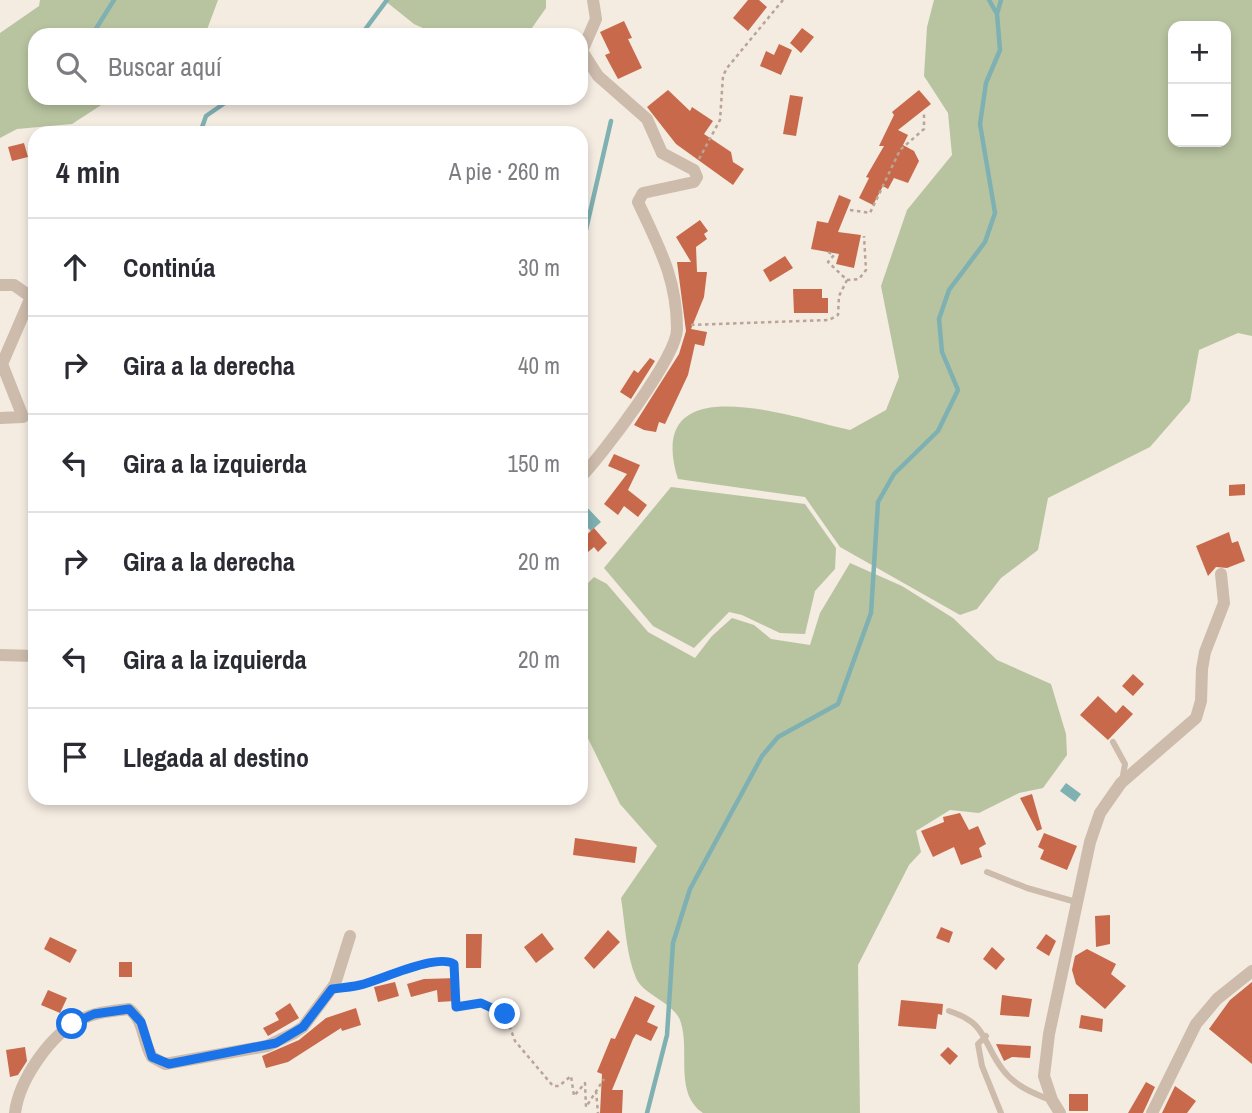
<!DOCTYPE html>
<html lang="es">
<head>
<meta charset="utf-8">
<style>
	:root { --surface:#fff; --page:#f2f2f3; --text:#2b2b33; --muted:#7c7c81; --line:#e1e1e2 }
	body { margin:0; font-family:"Archivo Narrow",sans-serif; background:var(--page); color:var(--text) }
	.controls { position:absolute; right:21px; top:21px; display:grid; overflow:hidden; border-radius:14px; box-shadow:0 4px 10px #0003 }
	.controls button { width:63px; height:63px; display:grid; place-items:center; padding:0; border:0; border-bottom:2px solid var(--line); background:var(--surface); color:var(--text); font:35px sans-serif }
	.stop { position:absolute; width:21px; height:21px; margin:-16px; border:5px solid #1a73e8; border-radius:50%; background:#fff }
	.stop.end { background:#1a73e8; border-color:#fff; box-shadow:0 2px 7px #0008 }
	.list { margin:0; padding:0; list-style:none }
	h2 { display:flex; justify-content:space-between; align-items:center; height:91px; margin:0; padding:0 28px; font-size:30px }
	h2 small { font-size:23px; font-weight:400; color:var(--muted) }
	.list li { display:grid; grid-template-columns:46px 1fr auto; gap:21px; align-items:center; box-sizing:border-box; height:98px; padding:0 28px; border-top:2px solid var(--line) }
	.list b { display:block; font-size:26px; white-space:nowrap }
	.list em { font-size:23px; font-style:normal; color:var(--muted) }
	.icon { flex:none; width:38px; height:38px; fill:none; stroke:currentColor; stroke-width:2; stroke-linecap:round; stroke-linejoin:round }
	.map { position:relative; flex:none; width:1252px; height:1113px; overflow:hidden }
	.search { position:absolute; background:var(--surface); box-shadow:0 4px 10px #0003; left:28px; top:28px; width:560px; height:77px; display:flex; align-items:center; gap:18px; box-sizing:border-box; padding:0 24px; border-radius:21px; color:var(--muted); font-size:26px }
	.panel { position:absolute; background:var(--surface); box-shadow:0 4px 10px #0003; left:28px; top:126px; width:560px; height:679px; border-radius:21px }
	.map>svg:first-child { display:block }
	.green { fill:#b8c4a0; fill-rule:evenodd }
	.water { fill:#7fb0b2 }
	.lines { fill:none; stroke-linecap:round; stroke-linejoin:round }
	.stream { stroke:#7fb0b2; stroke-width:4.5 }
	.building { fill:#c8694b }
	.path { stroke:#b9a596; stroke-width:2.5; stroke-dasharray:3.5 3.5; stroke-linecap:butt }
	.service { stroke:#cdbbac; stroke-width:6 }
	.minor { stroke:#cdbbac; stroke-width:12 }
	.route { stroke:#1a73e8; stroke-width:9 }
</style>
</head>
<body>
<div class="map">
<svg width="1252" height="1113" viewBox="0 0 1252 1113">
	<rect width="100%" height="100%" fill="#f4ebe1"/>
	<path class="green" d="M40 0H218L205 35H35V98H112L72 124 17 129 0 138V33L39 6Z
		M384 0H546V8L527 35H438L414 24Z
		M934 0H1252V336L1238 333 1199 350 1190 401 1150 447 1048 498 1038 550 1001 578 977 609 960 615 840 547 805 497 678 479C642 363 794 418 850 430L886 410 899 377 881 286 907 210 952 155 948 113 924 76 927 27ZM1226 26V142H1173V26Z
		M671 487 805 504 836 548 835 569 815 591 805 634 780 633 742 615 729 612 694 648 653 626 604 568Z
		M850 563 902 586 953 618 997 660 1051 684 1066 734 1067 755 1043 788 1019 793 979 813 950 810 916 831 921 852 909 865 858 965 860 1113H703C674 1094 690 1052 681 1023 676 1003 644 996 636 978 626 954 625 923 621 898L657 846 620 804 581 724V623L584 615 581 590 594 577 607 584 648 632 695 658 712 636 732 618 754 625 771 639 810 645 820 613Z"/>
	<path class="water" d="M581 501 601 522 591 531 581 521Z
		M1066 783 1081 794 1075 802 1060 791Z"/>
	<g class="lines">
		<path class="stream" d="M989 0 997 14
			M92 35 114 0
			M361 35 387 0
			M200 133 206 116 232 98
			M581 288 582 247 611 121
			M647 1113 667 1035 673 943 690 889 762 756 778 737 838 704 871 613 878 502 894 474 938 431 958 390 942 352 939 319 949 290 985 242 995 213 980 124 986 83 1000 50 997 14 1001 0"/>
	</g>
	<path class="building" d="M748 0H759L767 7 748 31 733 18Z
		M624 21 632 38 628 39 642 68 618 79 605 55 610 53 600 32Z
		M802 28 814 37 801 53 790 43Z
		M779 44 792 50 781 75 760 66 766 51 774 55Z
		M668 90 690 111 692 107 713 121 704 134 731 152 733 162 744 169 733 185 676 144 647 107Z
		M919 90 931 104 898 130 908 135 903 145 914 151 919 161 908 183 894 178 888 189 883 186 873 205 859 198 869 178 866 177 884 146H879L894 115 892 112Z
		M790 95 803 97 796 136 783 134Z
		M24 143 28 157 12 161 8 147Z
		M839 195 851 200 838 232 861 235 854 268 836 264 839 254 811 249 817 221 828 223Z
		M700 220 708 231 704 234 707 239 696 247 697 272H707L704 297 691 329 707 332 704 346 695 344 688 375 665 424 659 422 656 432 644 430 634 425 679 354 686 331 677 262H691L676 237Z
		M785 256 793 268 770 282 763 270Z
		M793 289H822V298H828V313H794Z
		M650 358 655 361 631 399 620 392 634 370 638 373Z
		M614 454 640 465 628 490 647 505 638 517 624 506 618 515 604 504 627 474 608 466Z
		M1245 484V495L1229 496V485Z
		M594 528 607 543 598 552 594 547 581 558V540Z
		M1229 532 1232 543 1238 541 1245 561 1227 568 1216 567 1208 576 1196 546Z
		M1133 674 1144 684 1133 696 1122 686Z
		M1098 696 1116 713 1123 705 1133 714 1108 740 1080 715Z
		M1032 794 1042 829 1037 831 1020 798Z
		M960 813 969 830 978 826 986 844 979 848 982 857 961 865 954 847 933 857 921 831 944 822 943 817Z
		M1044 833 1077 846 1067 870 1040 859 1044 850 1038 847Z
		M575 838 637 847 635 863 573 855Z
		M1110 915V944L1096 947 1095 916Z
		M941 927 953 932 949 943 936 938Z
		M608 930 620 942 594 969 584 958Z
		M542 933 554 949 536 963 524 947Z
		M466 934H482L481 968H466Z
		M1046 934 1056 941 1049 956 1036 948Z
		M50 937 77 950 70 963 44 949Z
		M992 947 1005 959 996 970 983 959Z
		M1087 949 1116 964 1111 974 1126 986 1105 1009 1076 984 1072 970 1075 956Z
		M119 962H132V977H119Z
		M458 978 459 983 453 985 455 1001 438 1002 437 990 411 997 407 984 424 979Z
		M395 982 399 996 378 1002 374 987Z
		M1252 982V1064L1209 1029 1230 1000Z
		M48 990 67 998 60 1013 41 1005Z
		M1002 995 1032 999 1029 1017 1000 1015Z
		M635 996 655 1006 647 1022 658 1027 651 1041 636 1034 633 1039 612 1090H623L622 1113H600L602 1074 597 1072 611 1038 615 1039Z
		M901 1000 943 1004 942 1015 938 1014 936 1029 898 1026Z
		M290 1003 299 1018 268 1036 263 1028 279 1020 275 1013Z
		M356 1008 361 1025 342 1031 341 1028 288 1062 266 1068 262 1056 299 1040 326 1018Z
		M1081 1015 1103 1019 1102 1032 1079 1028Z
		M996 1044 1031 1046 1030 1058 1012 1057 1004 1061Z
		M25 1047 27 1061 18 1075 10 1077 6 1050Z
		M948 1047 958 1056 950 1065 940 1055Z
		M1146 1082 1155 1087 1143 1113H1128Z
		M1175 1086 1196 1101 1187 1113H1162Z
		M1069 1094H1088V1111H1069Z"/>
	<g class="lines">
		<path class="path" d="M699 159 720 120 723 76 727 68 783 0
			M850 210 870 213 900 150 924 129V112
			M828 252 834 255 828 262 847 280 859 279 866 270 864 236
			M691 325 829 320 838 315 839 296 847 280
			M348 987 423 965 452 962 456 1007 481 1003 505 1014 515 1041 553 1086H559L571 1076 574 1096 585 1083 586 1107 604 1079
			M596 1091 598 1113"/>
		<path class="service" d="M1113 742 1125 764 1122 781
			M987 872 1027 888 1076 902
			M949 1011C988 1023 982 1043 1003 1070 1015 1086 1033 1093 1050 1100
			M986 1036 978 1044 982 1066 1001 1113"/>
		<path class="minor" d="M0 285H14L31 297 2 364 23 417 0 418
			M581 477C602 455 677 357 677 329 677 279 659 247 638 202L643 193 694 182 697 177 694 170 662 153 647 119 598 76 582 51 596 19 593 0
			M0 655 35 656
			M15 1113C19 1080 50 1035 80 1020 95 1012 112 1011 129 1009 145 1021 142 1041 152 1057L165 1064 267 1046 294 1033 303 1027 335 984 350 936
			M1060 1113 1052 1100 1044 1076 1049 1034 1090 842 1100 813 1121 783 1196 718 1201 701 1202 669 1205 652 1224 603 1221 574
			M1152 1113 1196 1024 1217 999 1252 971"/>
	</g>
	<g class="lines">
		<path class="route" d="M72 1024 94 1014 129 1009 141 1022 152 1057 169 1064 276 1043 303 1027 332 989C341 988 351 987 360 985 381 980 436 953 454 964L456 1007 481 1003 505 1014"/>
	</g>
</svg>
<div class="controls">
<button>+</button>
<button>−</button>
</div>
<div class="stop" style="left:72px;top:1024px"></div>
<div class="stop end" style="left:505px;top:1014px"></div>
<div class="search"><svg class="icon" aria-label="search" viewBox="0 0 24 24"><circle cx="10" cy="10" r="6"/><path d="M15 15l6 6"/></svg>Buscar aquí</div>
<section class="panel">
<h2>4 min<small>A pie · 260 m</small></h2>
<ul class="list">
<li><svg class="icon" aria-label="ahead" viewBox="0 0 24 24"><path d="M12 20V5M6 11l6-6 6 6"/></svg><div><b>Continúa</b></div><em>30 m</em></li>
<li><svg class="icon" aria-label="right" viewBox="0 0 24 24"><path d="M7 20v-9h11M14 6l5 5-5 5"/></svg><div><b>Gira a la derecha</b></div><em>40 m</em></li>
<li><svg class="icon" aria-label="left" viewBox="0 0 24 24"><path d="M17 20v-9H6M10 6l-5 5 5 5"/></svg><div><b>Gira a la izquierda</b></div><em>150 m</em></li>
<li><svg class="icon" aria-label="right" viewBox="0 0 24 24"><path d="M7 20v-9h11M14 6l5 5-5 5"/></svg><div><b>Gira a la derecha</b></div><em>20 m</em></li>
<li><svg class="icon" aria-label="left" viewBox="0 0 24 24"><path d="M17 20v-9H6M10 6l-5 5 5 5"/></svg><div><b>Gira a la izquierda</b></div><em>20 m</em></li>
<li><svg class="icon" aria-label="arrive" viewBox="0 0 24 24"><path d="M6 21V4h12l-3 4 3 4H6"/></svg><div><b>Llegada al destino</b></div></li>
</ul>
</section>
</div>
</body>
</html>
